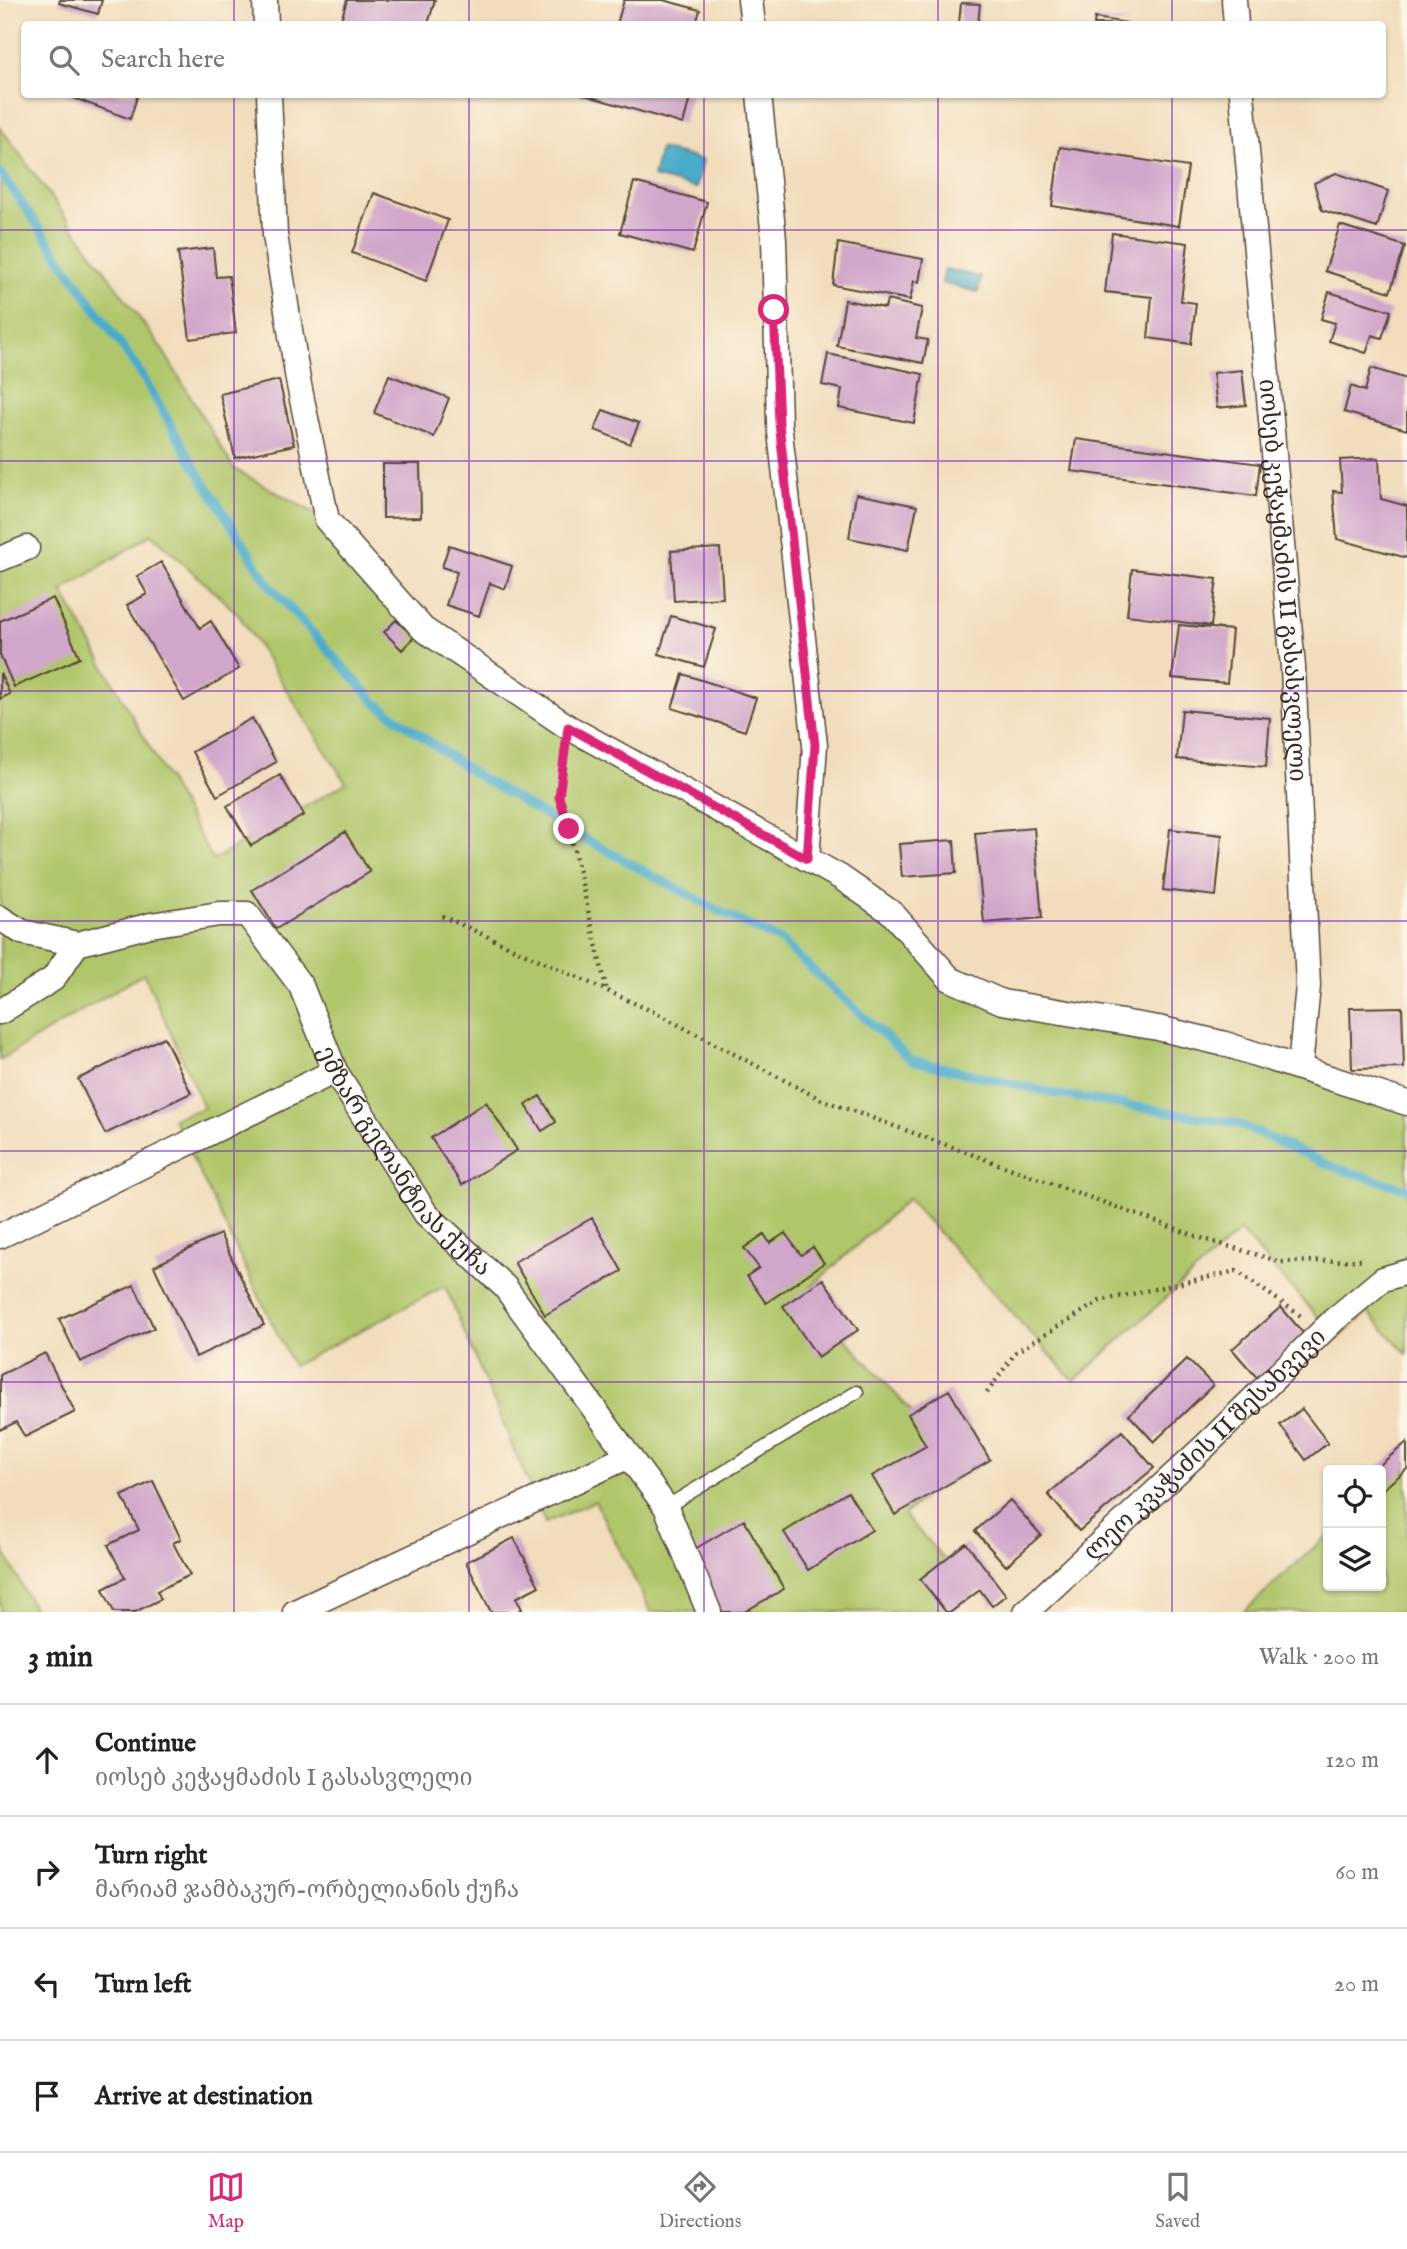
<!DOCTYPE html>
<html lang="en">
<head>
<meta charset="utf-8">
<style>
	:root { --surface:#fff; --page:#f2f2f2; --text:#222; --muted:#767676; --line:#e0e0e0; --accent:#db2777 }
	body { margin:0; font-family:"IM FELL English","Noto Serif Georgian",serif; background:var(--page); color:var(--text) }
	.controls { position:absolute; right:21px; bottom:21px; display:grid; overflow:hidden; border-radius:7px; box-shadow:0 2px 5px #0004 }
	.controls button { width:63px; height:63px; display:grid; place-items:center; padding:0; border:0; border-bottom:2px solid var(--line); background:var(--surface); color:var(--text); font:35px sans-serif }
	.stop { position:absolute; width:21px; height:21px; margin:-16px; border:5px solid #db2777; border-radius:50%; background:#fff }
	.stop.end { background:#db2777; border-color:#fff; box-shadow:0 2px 7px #0008 }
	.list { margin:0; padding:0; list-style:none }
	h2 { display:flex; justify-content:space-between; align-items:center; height:91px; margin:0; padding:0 28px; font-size:30px }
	h2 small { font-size:23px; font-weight:400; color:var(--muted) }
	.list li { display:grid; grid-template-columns:46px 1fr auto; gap:21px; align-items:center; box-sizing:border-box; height:112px; padding:0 28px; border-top:2px solid var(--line) }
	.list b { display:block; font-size:26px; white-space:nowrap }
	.list p { margin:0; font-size:23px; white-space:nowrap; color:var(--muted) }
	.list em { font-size:23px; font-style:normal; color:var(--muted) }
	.icon { flex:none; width:38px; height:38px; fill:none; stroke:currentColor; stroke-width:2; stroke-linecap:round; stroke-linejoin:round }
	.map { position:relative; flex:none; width:1407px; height:1612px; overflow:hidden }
	.search { position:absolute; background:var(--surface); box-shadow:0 2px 5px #0004; left:21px; right:21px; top:21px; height:77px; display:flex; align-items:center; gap:18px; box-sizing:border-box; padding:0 24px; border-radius:7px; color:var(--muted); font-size:26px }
	.sheet { height:539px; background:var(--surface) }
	nav { display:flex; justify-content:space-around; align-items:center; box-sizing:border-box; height:98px; border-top:2px solid var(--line); background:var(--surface); font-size:19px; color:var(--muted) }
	nav a { display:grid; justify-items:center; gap:4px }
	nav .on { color:var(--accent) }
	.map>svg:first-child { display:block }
	.green { fill:#b0c66b; stroke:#767844; stroke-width:2; fill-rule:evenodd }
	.water { fill:#4aabc9; stroke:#426a74; stroke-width:2 }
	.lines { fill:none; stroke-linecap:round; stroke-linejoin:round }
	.stream { stroke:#4aabc9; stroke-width:9 }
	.building { fill:#d0a6ca }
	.service-casing { stroke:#564536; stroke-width:15 }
	.minor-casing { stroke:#564536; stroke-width:27 }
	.path { stroke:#564536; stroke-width:4.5; stroke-dasharray:2 5; stroke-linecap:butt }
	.service { stroke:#fff; stroke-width:12 }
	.minor { stroke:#fff; stroke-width:24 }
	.route { stroke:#db2777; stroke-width:9 }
	.grid { fill:none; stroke:#7b2cbf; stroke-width:2; stroke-opacity:0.55 }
	.labels { text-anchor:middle; stroke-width:6; stroke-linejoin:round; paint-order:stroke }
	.street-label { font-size:24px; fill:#3b2a1e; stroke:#fcf5e5 }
</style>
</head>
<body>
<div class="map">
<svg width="1407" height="1612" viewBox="0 0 1407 1612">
	<rect width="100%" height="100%" fill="#fcf5e5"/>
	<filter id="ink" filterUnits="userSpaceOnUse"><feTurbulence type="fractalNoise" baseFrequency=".0143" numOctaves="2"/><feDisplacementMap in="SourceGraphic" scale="14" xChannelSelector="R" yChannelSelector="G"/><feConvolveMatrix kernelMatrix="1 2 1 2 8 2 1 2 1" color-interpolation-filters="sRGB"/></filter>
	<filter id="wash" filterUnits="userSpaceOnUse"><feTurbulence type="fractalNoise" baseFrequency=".00686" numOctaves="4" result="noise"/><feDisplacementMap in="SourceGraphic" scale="28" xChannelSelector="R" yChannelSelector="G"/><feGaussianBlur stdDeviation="1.57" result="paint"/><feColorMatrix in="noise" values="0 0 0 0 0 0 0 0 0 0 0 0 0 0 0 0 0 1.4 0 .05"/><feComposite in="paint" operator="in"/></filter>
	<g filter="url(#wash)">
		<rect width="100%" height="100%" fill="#f1ddbc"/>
		<path class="green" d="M0 127 162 349 234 469 327 520 423 629 840 877 951 979 1158 1028 1407 1103V1354L1368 1312 1338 1339 1240 1231 1074 1381 908 1199 804 1293 960 1465 904 1515 968 1585 938 1612H651L595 1501 545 1523 445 1286 293 1366 173 1118 204 1108 144 973 0 1060ZM152 534 238 614 346 783 213 860 62 591Z
			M1407 1463V1612H1243L1328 1535V1586H1381V1487Z
			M0 1543 35 1612H0Z"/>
		<path class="water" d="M660 149 703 160 696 188 653 177Z
			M945 269 981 277 978 292 942 283Z"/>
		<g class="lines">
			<path class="stream" d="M0 172 142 375 196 469 270 586 376 703 473 773 587 840 715 909 781 941 911 1060 1056 1094 1236 1123 1336 1168 1407 1189"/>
		</g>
		<g id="blocks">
			<path class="building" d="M60 0H102L98 14 59 3Z
				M347 0H435L428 24H340Z
				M624 0H663L700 10 696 24H617Z
				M961 3 980 4 978 24H959Z
				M1095 18 1128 23V24H1094Z
				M63 94H138L130 119Z
				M581 94H691L683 124Z
				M1060 147 1188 167 1179 226 1052 206Z
				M1336 173 1388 191 1377 228 1322 210 1314 183Z
				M634 182 707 202 693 253 620 233Z
				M374 193 448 220 426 281 352 253Z
				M1340 225 1405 246 1390 292 1325 271Z
				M1112 233 1188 243 1181 301 1196 303 1191 344 1148 338 1152 297 1105 292Z
				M838 243 923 259 919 282 914 281 910 300 833 285Z
				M213 248 216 277 229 276 236 333 190 339 178 252Z
				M1329 292 1391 311 1382 338 1372 335 1366 353 1329 341 1335 323 1321 319Z
				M845 300 885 308 887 300 922 308 916 338 928 340 923 363 837 346Z
				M828 354 923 374 914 423 839 408 842 389 822 385Z
				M1371 368 1407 379V430L1344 412 1351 386 1365 391Z
				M1242 370 1246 405 1217 408 1213 373Z
				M389 375 449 398 434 437 374 413Z
				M279 380 294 445 235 458 220 394Z
				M603 410 639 423 630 444 595 430Z
				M1076 439 1260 464 1256 496 1071 471Z
				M1379 458 1381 499 1407 506V558L1337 539 1333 491 1342 492 1340 460Z
				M383 464H420L421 517 383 518Z
				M856 494 917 506 908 550 849 538Z
				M449 545 512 566 505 589 490 583 479 616 446 605 457 572 442 567Z
				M720 548 723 598 674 601 671 551Z
				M161 562 200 628 211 621 239 669 184 701 127 605 147 594 137 576Z
				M1132 569 1217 579 1211 626 1127 615Z
				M53 598 80 658 14 687 0 655V621Z
				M671 616 716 629 704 667 659 654Z
				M396 620 414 637 402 650 384 632Z
				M1179 625 1232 630 1227 683 1172 678Z
				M0 673 10 694 0 699Z
				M683 674 756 698 745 731 672 708Z
				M1182 710 1270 718 1266 767 1177 759Z
				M252 718 276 762 217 796 192 752Z
				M280 775 304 815 251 846 227 806Z
				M1034 828 1042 918 984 923 975 833Z
				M1170 829 1222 835 1216 896 1163 890Z
				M345 832 370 872 276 929 252 890Z
				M954 840 956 873 902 877 899 844Z
				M1402 1007 1404 1068 1352 1069 1350 1008Z
				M164 1037 191 1093 105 1134 78 1079Z
				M540 1096 556 1122 542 1131 526 1105Z
				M486 1102 517 1150 462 1185 431 1138Z
				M592 1218 622 1271 545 1315 514 1262Z
				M785 1233 801 1255 813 1247 824 1263 766 1303 747 1276 759 1268 744 1248 764 1234 770 1243Z
				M220 1234 264 1325 196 1357 154 1266Z
				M823 1279 858 1330 818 1357 783 1306Z
				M134 1285 154 1328 80 1362 59 1319Z
				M1281 1307 1308 1339 1260 1381 1232 1349Z
				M45 1353 75 1412 25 1437 16 1422 0 1430V1375Z
				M1187 1359 1213 1385 1154 1442 1129 1415Z
				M949 1390 990 1460 895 1515 872 1476 926 1446 908 1414Z
				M1302 1409 1328 1443 1306 1460 1280 1425Z
				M1122 1431 1154 1468 1079 1531 1048 1494Z
				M1407 1442V1469L1381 1491V1470H1374Z
				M153 1481 181 1539 173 1543 190 1575 157 1591 161 1599 135 1612H114L103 1589 125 1578 108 1545 139 1530 122 1496Z
				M848 1492 872 1530 808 1570 784 1532Z
				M1010 1500 1041 1535 1006 1566 975 1531Z
				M744 1520 784 1589 744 1612H722L688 1553Z
				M514 1538 539 1586 516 1598 522 1609 516 1612H491L466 1562Z
				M966 1543 1006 1595 992 1606 980 1590 951 1612H946L920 1579Z"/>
		</g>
	</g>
	<g filter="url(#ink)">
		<use href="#blocks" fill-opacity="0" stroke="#564536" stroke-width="2"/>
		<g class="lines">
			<defs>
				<path id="service" d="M666 1507 857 1392"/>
				<g id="minor">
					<path d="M265 0 266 24"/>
					<path d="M750 0 753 24"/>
					<path d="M1234 0 1236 24"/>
					<path d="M269 94 275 235 298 380 327 520 423 629 568 727 840 877 892 913 950 979 1002 1002 1158 1028 1225 1044 1407 1103"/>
					<path d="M759 94 774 239 779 423 815 745 807 859"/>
					<path id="s1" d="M1242 94 1293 667 1308 986 1300 1067"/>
					<path d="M0 559 27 548"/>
					<path id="s2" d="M0 918 22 932 77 944 151 925 219 914H247L301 986 335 1071 426 1214 505 1287 666 1507 709 1612"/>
					<path d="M0 1012 53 979 77 944"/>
					<path d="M0 1236 335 1071"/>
					<path d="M295 1612 629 1456"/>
					<path id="s3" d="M1026 1612 1205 1446 1335 1319 1383 1279 1407 1272"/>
				</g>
			</defs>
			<use href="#service" class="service-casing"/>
			<use href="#minor" class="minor-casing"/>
			<path class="path" d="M564 754 559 797 569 829 607 991
				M442 916 656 1013 820 1099 1204 1239 1281 1262 1365 1260
				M987 1393 1016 1352 1100 1301 1236 1271 1301 1316"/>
			<use href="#service" class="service"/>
			<use href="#minor" class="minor"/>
		</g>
	</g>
	<g class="lines" filter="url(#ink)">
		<path class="route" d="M569 829 559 797 568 727 807 859 815 745 779 423 774 310"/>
	</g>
	<path class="grid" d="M234 0V24M469 0V24M704 0V24M938 0V24M1172 0V24M234 94V1612M469 94V1612M704 94V1612M938 94V1612M1172 94V1612M0 230H1407M0 461H1407M0 691H1407M0 921H1407M0 1151H1407M0 1382H1407"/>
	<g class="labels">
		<g class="street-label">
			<text dy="8" stroke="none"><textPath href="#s1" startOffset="488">იოსებ კეჭაყმაძის II გასასვლელი</textPath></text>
			<text dy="8" stroke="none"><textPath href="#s2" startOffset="551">ემზარ გელანტიას ქუჩა</textPath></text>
			<text dy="8" stroke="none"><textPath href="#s3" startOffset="245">ლეო კვაჭაძის II შესახვევი</textPath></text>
		</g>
	</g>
</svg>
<div class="controls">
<button><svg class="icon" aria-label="locate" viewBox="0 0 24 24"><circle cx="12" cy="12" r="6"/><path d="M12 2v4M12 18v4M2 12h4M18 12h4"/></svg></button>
<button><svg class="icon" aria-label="layers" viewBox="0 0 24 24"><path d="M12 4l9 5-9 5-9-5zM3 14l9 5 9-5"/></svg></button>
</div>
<div class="stop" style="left:774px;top:310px"></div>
<div class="stop end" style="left:569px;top:829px"></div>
<div class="search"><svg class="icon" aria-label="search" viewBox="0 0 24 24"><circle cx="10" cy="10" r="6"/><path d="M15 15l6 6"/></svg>Search here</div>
</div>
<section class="sheet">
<h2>3 min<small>Walk · 200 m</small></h2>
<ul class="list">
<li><svg class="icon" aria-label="ahead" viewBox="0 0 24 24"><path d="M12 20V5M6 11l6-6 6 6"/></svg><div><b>Continue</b><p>იოსებ კეჭაყმაძის I გასასვლელი</p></div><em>120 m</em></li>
<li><svg class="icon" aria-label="right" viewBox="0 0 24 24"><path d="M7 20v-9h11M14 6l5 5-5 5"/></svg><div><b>Turn right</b><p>მარიამ ჯამბაკურ-ორბელიანის ქუჩა</p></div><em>60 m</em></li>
<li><svg class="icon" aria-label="left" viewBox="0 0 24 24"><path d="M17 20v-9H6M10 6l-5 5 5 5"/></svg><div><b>Turn left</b></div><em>20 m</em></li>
<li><svg class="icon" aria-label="arrive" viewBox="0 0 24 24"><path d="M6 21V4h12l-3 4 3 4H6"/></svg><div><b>Arrive at destination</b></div></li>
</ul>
</section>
<nav>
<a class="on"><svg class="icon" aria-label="map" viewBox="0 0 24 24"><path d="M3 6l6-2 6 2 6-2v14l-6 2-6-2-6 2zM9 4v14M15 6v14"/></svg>Map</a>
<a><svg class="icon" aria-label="directions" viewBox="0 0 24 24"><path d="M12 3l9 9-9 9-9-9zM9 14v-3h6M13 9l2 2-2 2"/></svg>Directions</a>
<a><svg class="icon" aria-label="saved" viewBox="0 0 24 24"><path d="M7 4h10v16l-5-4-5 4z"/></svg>Saved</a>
</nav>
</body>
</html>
